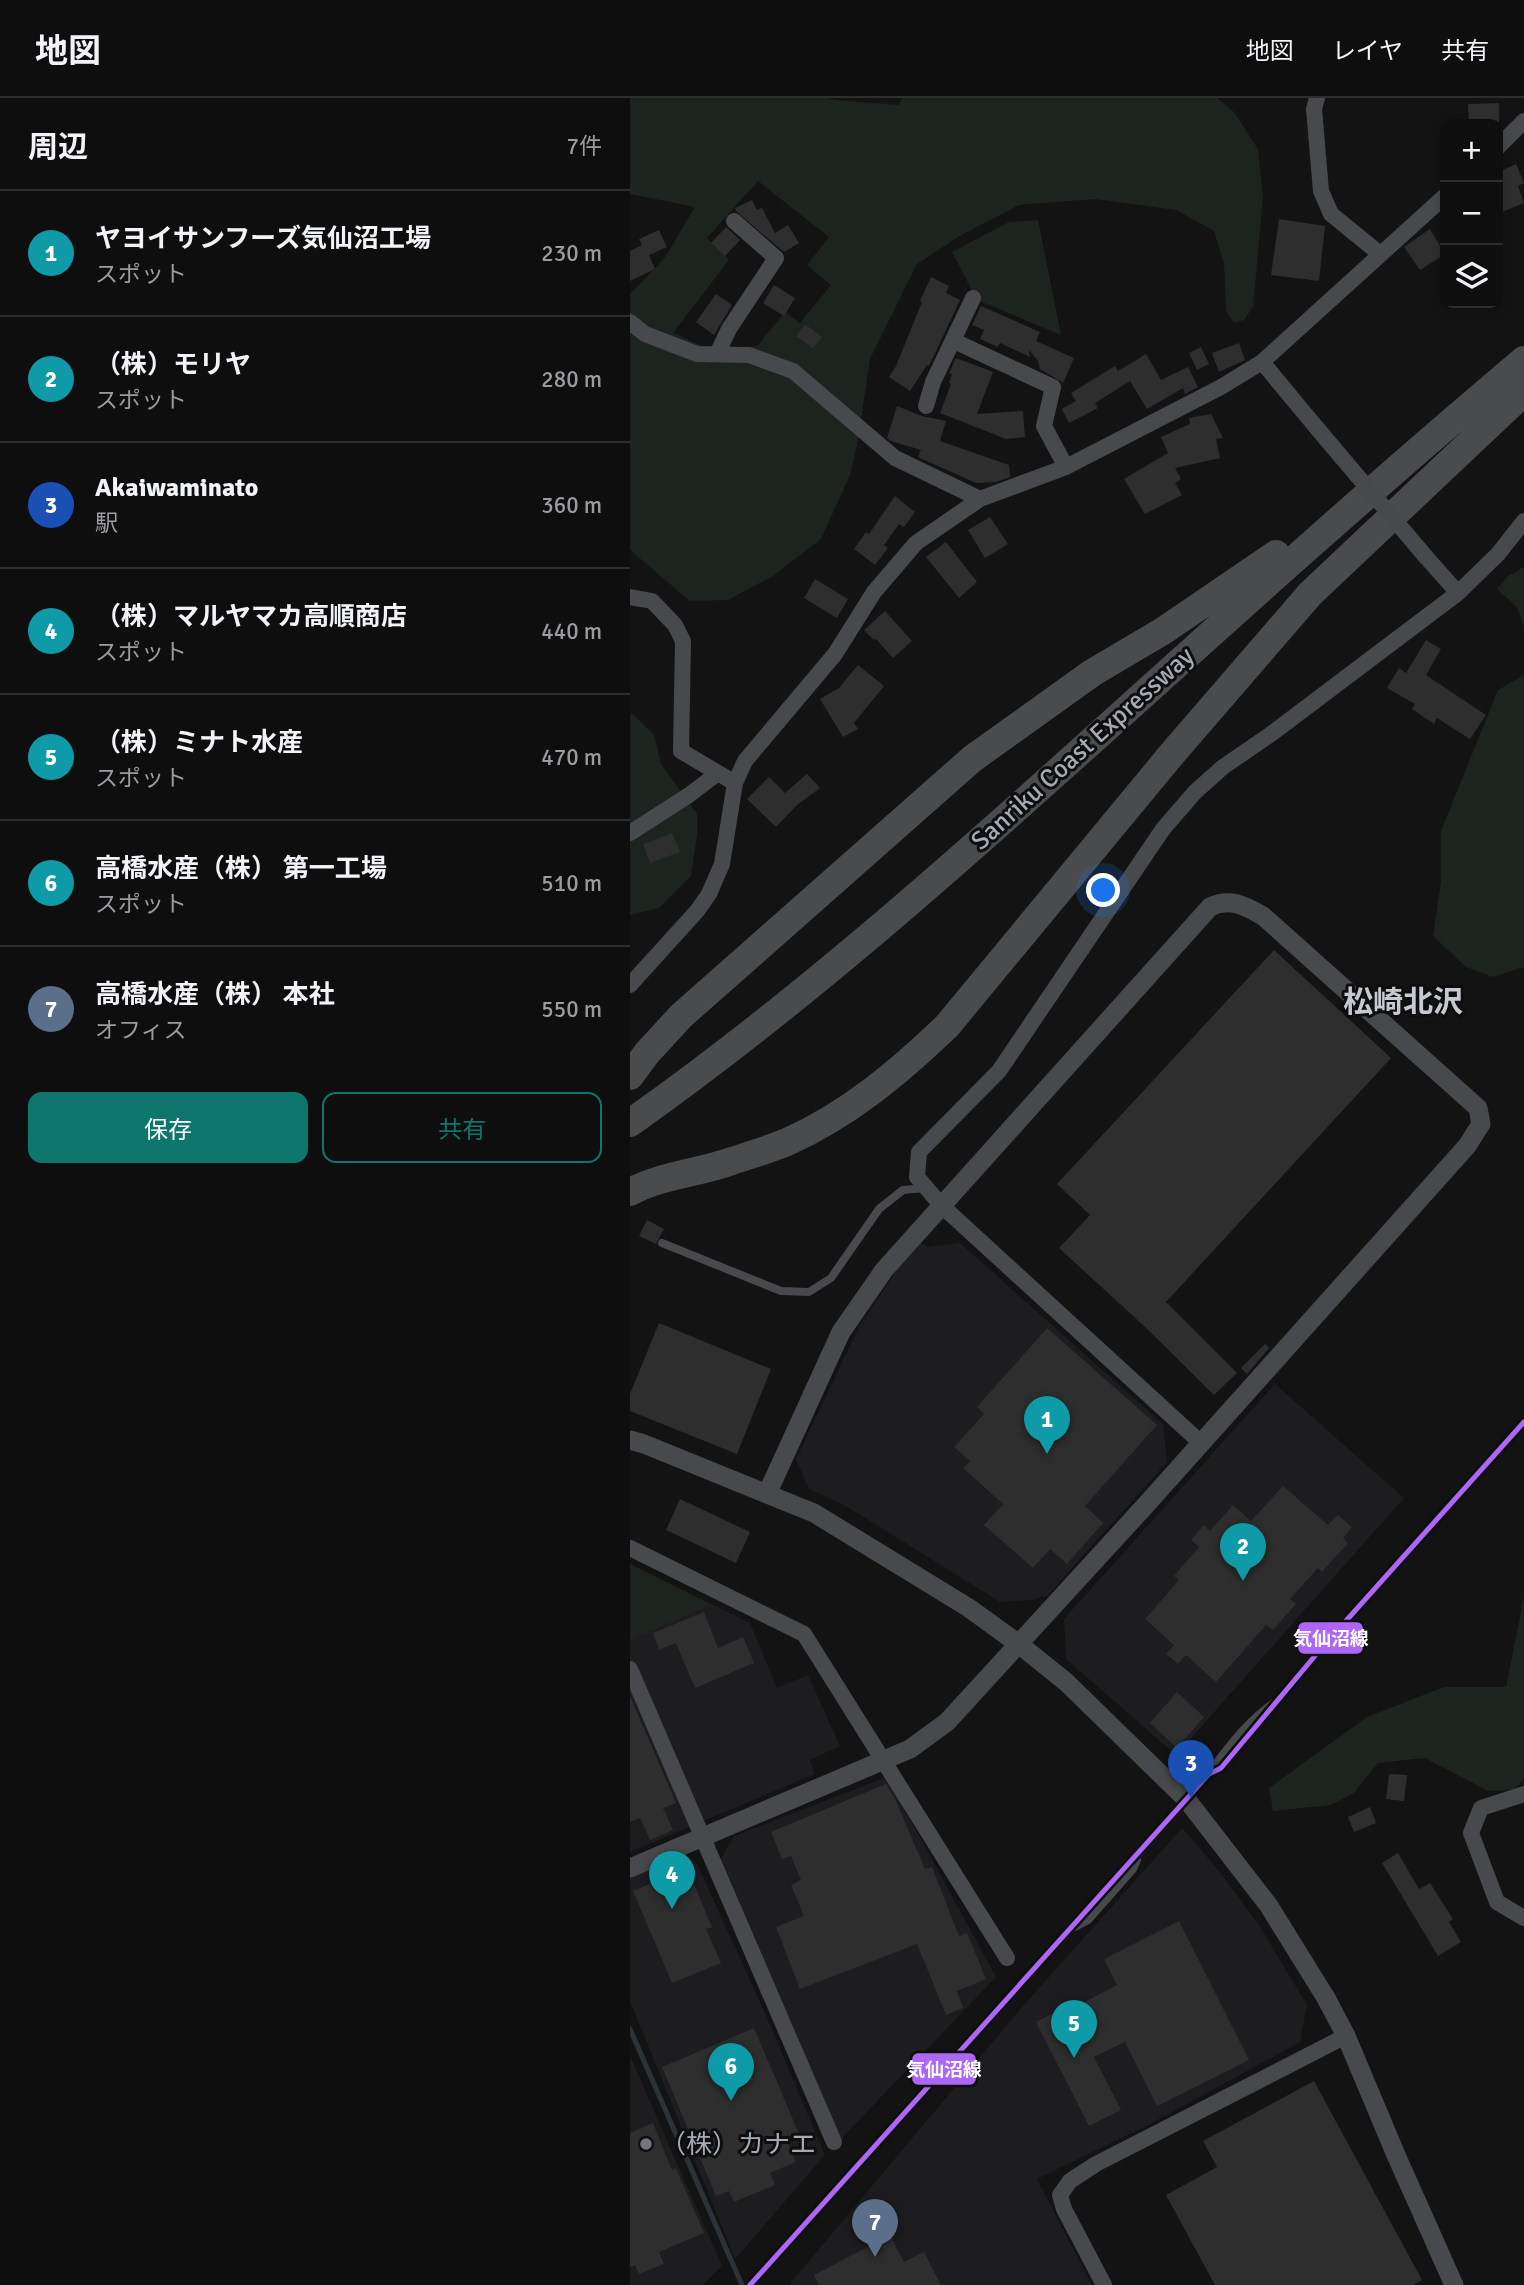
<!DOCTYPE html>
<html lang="ja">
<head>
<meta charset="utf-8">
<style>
	:root { --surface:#0e0e0e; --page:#171717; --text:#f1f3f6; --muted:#9b9c9e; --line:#2e2e2e; --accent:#0f766e }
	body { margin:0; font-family:Signika,"Noto Sans JP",sans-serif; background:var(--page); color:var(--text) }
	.controls { position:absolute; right:21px; top:21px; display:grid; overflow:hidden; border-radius:14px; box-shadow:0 4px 10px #0003 }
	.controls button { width:63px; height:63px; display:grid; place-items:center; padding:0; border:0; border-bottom:2px solid var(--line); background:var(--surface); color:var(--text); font:35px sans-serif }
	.you { position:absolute; left:474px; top:793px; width:24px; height:24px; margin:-18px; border:5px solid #fff; border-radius:50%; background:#1a73e8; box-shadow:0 0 0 10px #1a73e833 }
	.badge { display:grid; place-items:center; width:46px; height:46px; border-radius:50%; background:var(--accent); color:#fff; font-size:23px; font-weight:700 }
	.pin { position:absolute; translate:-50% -58px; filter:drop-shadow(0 2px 4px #0008) }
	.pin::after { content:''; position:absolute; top:37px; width:24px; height:21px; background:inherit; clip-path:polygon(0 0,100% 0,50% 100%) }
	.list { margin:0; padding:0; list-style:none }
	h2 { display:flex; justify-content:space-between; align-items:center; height:91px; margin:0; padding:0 28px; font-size:30px }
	h2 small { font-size:23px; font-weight:400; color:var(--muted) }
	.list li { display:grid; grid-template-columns:46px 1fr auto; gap:21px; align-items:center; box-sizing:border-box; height:126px; padding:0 28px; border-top:2px solid var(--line) }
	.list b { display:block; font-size:26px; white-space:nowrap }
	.list p { margin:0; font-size:23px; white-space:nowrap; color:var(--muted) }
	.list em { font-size:23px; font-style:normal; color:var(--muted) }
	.actions { display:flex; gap:14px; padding:21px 28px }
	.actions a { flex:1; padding:16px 0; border:2px solid var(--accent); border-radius:14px; text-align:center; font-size:24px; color:var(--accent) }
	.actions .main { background:var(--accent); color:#fff }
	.icon { flex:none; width:38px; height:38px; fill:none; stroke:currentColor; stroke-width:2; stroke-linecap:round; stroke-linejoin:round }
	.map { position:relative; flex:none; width:894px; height:2187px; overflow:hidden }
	header { display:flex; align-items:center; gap:42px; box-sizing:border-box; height:98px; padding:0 35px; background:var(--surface); border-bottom:2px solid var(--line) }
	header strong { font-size:33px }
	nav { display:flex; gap:38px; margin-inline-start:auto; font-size:24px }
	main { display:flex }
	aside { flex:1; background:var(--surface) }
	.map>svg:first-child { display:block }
	.built { fill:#1d1d1f }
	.green { fill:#1d231e; fill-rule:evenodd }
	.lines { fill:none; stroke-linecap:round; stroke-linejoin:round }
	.stream { stroke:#2b3338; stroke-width:5 }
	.building { fill:#2e2e2e }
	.service { stroke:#48494c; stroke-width:8 }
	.minor { stroke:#48494c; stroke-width:16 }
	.tertiary { stroke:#48494c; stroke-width:19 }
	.motorway { stroke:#4a4b4d; stroke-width:28 }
	.minor-bridge { stroke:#48494c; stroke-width:16 }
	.bus-1-casing { stroke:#0e0e0f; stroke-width:10 }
	.bus-1 { stroke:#ad66f5; stroke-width:5 }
	.poi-dot { fill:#72757c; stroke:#0e0e0f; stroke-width:2.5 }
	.labels { text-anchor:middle; stroke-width:6; stroke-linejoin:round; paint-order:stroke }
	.street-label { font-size:26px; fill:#a5aab4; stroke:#0e0e0f }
	.poi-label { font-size:26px; fill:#a5aab4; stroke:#0e0e0f; text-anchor:start }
	.quarter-label { font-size:30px; font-weight:bold; fill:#c5c9d0; stroke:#0e0e0f }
	.line-badge { stroke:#0e0e0f; stroke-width:2.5 }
	.badge-label { font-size:19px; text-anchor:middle; font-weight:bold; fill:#fff }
</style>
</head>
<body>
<header>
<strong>地図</strong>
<nav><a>地図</a><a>レイヤ</a><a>共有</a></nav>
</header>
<main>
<aside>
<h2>周辺<small>7件</small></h2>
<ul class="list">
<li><span class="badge" style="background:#0f9aa8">1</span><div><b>ヤヨイサンフーズ気仙沼工場</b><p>スポット</p></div><em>230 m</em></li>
<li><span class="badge" style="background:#0f9aa8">2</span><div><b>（株）モリヤ</b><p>スポット</p></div><em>280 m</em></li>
<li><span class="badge" style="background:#1a4fb4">3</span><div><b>Akaiwaminato</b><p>駅</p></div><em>360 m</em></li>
<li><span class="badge" style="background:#0f9aa8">4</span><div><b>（株）マルヤマカ高順商店</b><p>スポット</p></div><em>440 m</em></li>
<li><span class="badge" style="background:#0f9aa8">5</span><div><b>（株）ミナト水産</b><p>スポット</p></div><em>470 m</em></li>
<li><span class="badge" style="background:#0f9aa8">6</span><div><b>高橋水産（株） 第一工場</b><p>スポット</p></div><em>510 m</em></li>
<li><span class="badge" style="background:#5c6f8a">7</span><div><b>高橋水産（株） 本社</b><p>オフィス</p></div><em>550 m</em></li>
</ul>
<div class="actions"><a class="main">保存</a><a>共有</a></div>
</aside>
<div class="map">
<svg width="894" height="2187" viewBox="0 0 894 2187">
	<rect width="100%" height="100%" fill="#131313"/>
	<path class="built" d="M291 1145 298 1149 330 1145 533 1326 537 1364 418 1497 404 1502 370 1504 216 1408 179 1391 166 1361 229 1229 271 1166Z
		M645 1286 774 1400 546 1657 436 1561 434 1521Z
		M0 1466 120 1525 147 1590 178 1577 210 1648 180 1662 185 1676 0 1754Z
		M257 1679 366 1879 211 2041 89 1764 104 1738Z
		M552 1730 589 1773 629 1827 677 1907 670 1944 520 2026 407 2081 462 2187H159L393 1908Z
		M53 1754 67 1766 135 1915 195 2057 105 2161 0 1903V1778Z
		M0 1958 92 2168 73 2187H0Z"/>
	<path class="green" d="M0 0H199L204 2 269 7 272 0H587L604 14 628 51 633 100 623 209 614 222 604 225 596 213 594 165 584 133 546 112 465 101 389 107 328 139 287 166 240 261 228 343 220 377 191 441 143 478 98 502 60 503 0 452V196L34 161 65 109 0 96ZM128 83 199 139 177 167 201 187 170 225 155 214 127 248 79 251 43 235 99 162 77 140Z
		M408 122 431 237 347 202 322 154 379 124Z
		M894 469V529L887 509 867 491 878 478Z
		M894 577V869L863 879 836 869 803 838 811 783V733L868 592Z
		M0 614 24 636 31 666 67 716V737L61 778 29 810 0 817Z
		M0 1466 81 1507 0 1542Z
		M894 1498V1681L883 1692 858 1693 795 1660 748 1665 724 1695 701 1707 643 1713 639 1690 737 1619 814 1589H876Z"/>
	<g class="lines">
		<path class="stream" d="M0 1931 112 2187"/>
	</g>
	<path class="building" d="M869 5V24L839 25 838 6Z
		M886 66 894 85 888 88 894 105 872 114 868 104V74Z
		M122 102 127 112 132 110 145 135 158 127 169 145 154 154 106 113 105 110Z
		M649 121 695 128 689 183 641 177Z
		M96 129 110 142 95 158 81 145Z
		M800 131 815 156 790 172 774 149Z
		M29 132 37 149 19 157 25 171 0 183V153L12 147 9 141Z
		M301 179 319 188 316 195 330 202 299 268 297 267 280 293 259 279 266 268 292 204 290 203Z
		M144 187 165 200 154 218 133 205Z
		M86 196 102 207 84 237 66 224Z
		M351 208 410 234 406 243 444 260 433 285 410 271 408 263 399 252 400 259 370 245 368 249 350 241 354 232 342 227Z
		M175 226 192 239 183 250 166 238Z
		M609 245 615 262 589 274 582 255Z
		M571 249 579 266 567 272 559 255Z
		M516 256 531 282 558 269 568 289 555 296 553 290 517 311 500 283 465 305 468 310 439 325 432 311 446 303 441 295 485 268 488 273Z
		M326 260 363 274 347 316 393 313 395 339 376 341 310 315 321 286 319 285 322 276 319 275Z
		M267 308 292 318 316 323 310 343 379 367 380 379 366 384 346 385 288 359 291 352 261 343 257 340Z
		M581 316 593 340 586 341 590 360 545 370 551 381 545 385 552 397 515 416 494 381 538 355 531 339 560 326 559 320Z
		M265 398 285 414 274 429 269 426 254 447 258 450 245 467 224 451 236 434 239 436Z
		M360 419 378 446 355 460 338 432Z
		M316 444 347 484 329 500 296 459Z
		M185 481 218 501 207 520 174 500Z
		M255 513 282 543 263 560 246 541 244 542 234 532Z
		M796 542 811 551 796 577 856 617 840 641 807 620 804 626 782 611 785 606 757 590 769 570 776 575Z
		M228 567 254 588 224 625 228 631 213 639 190 601 209 590Z
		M177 676 190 690 167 707 146 729 117 701 139 679 155 695Z
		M42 735 50 754 20 765 13 746Z
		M644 852 761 960 536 1204 607 1275 584 1297 514 1228 429 1150 460 1117 427 1086Z
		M17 1122 34 1131 26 1146 9 1138Z
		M29 1225 141 1271 107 1356 0 1313V1296Z
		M417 1230 527 1327 455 1408 473 1425 437 1466 420 1451 403 1470 354 1427 373 1406 333 1370 340 1363 324 1349 354 1316 347 1309Z
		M635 1246 639 1250 617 1276 611 1270Z
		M653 1388 698 1427 708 1417 722 1429 713 1440 718 1445 692 1474 688 1470 660 1501 666 1506 643 1532 636 1527 586 1584 556 1557 548 1566 536 1556 544 1547 515 1521 549 1482 544 1478 569 1449 561 1442 574 1427 580 1433 603 1407 621 1423Z
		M50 1401 120 1434 106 1465 36 1432Z
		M74 1514 88 1550 113 1539 124 1565 65 1590 46 1545 29 1552 23 1535Z
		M547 1594 574 1619 547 1650 520 1625Z
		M0 1598 46 1705 33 1710 43 1732 20 1742 10 1720 0 1724Z
		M759 1676 777 1677 774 1703 756 1701Z
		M256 1686 266 1703 295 1771 302 1769 329 1838 337 1835 356 1881 327 1893 333 1910 316 1917 287 1846 170 1891 146 1829 174 1818 161 1787 171 1782 161 1758 152 1761 141 1734Z
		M740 1709 746 1725 724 1734 718 1719Z
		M768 1755 789 1791 800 1785 823 1821 819 1824 831 1844 808 1858 752 1765Z
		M57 1770 82 1829 76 1831 91 1865 42 1885 3 1793Z
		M549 1823 619 1962 527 2008 495 1944 464 1959 491 2012 459 2028 406 1924 447 1903 449 1907 487 1887 474 1861Z
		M124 1930 170 2038 157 2043 166 2064 140 2075 145 2087 104 2104 99 2093 86 2098 32 1969Z
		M684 1983 792 2182 783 2187H585L536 2097 587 2069 573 2043Z
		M23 2025 42 2072 46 2070 74 2135 29 2154 34 2166 9 2176 5 2167 0 2169V2035Z
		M260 2137 274 2164 294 2154 311 2187H189L184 2177Z"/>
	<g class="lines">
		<path class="service" d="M32 1145 151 1193 179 1194 201 1180 249 1111 273 1092 296 1090
			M581 1675 591 1670C624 1632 655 1593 687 1556 756 1478 825 1401 894 1324
			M445 1829 458 1822 503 1771 507 1762
			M120 2187 557 1702C586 1669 609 1628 645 1604"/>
		<path class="minor" d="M687 0 684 11 691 93 701 116 750 156
			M868 49 894 23
			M0 224 15 236 67 256 119 257 163 273 265 360 350 401
			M324 243 423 289 414 328 436 369
			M87 256 99 231 146 160 104 123
			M632 264 686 329
			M296 308 303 284 343 200
			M796 459 828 495
			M0 499 22 503 45 527 53 543 51 653 105 685
			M0 735 59 697 88 675
			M0 887 67 813 79 796 92 766 105 685 115 663 205 556 244 494 286 445 350 401 436 369 591 289 632 264 815 98
			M571 1345 312 1108 287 1079 289 1054 369 973 533 731 565 694 593 669 641 636 828 495 868 456 894 423
			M0 1450 174 1536 377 1860
			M0 1571 204 2044
			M894 1696 851 1710 841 1735 867 1804 894 1820
			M474 2187 434 2111 430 2097 440 2083 466 2066 716 1938"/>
		<path class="tertiary" d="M0 1342 14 1346 184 1415 339 1510 390 1547 436 1584 557 1702 639 1808 696 1900 716 1938 766 2057 824 2187
			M0 1770 280 1651 317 1624 514 1409 837 1048 851 1026 848 1010 633 818C615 808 600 799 580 809L254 1172 211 1234 137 1396"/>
		<path class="motorway" d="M0 978 17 955 51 918 342 661 462 575 533 533 646 456
			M0 1025C164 909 315 775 464 641 606 513 748 385 894 262
			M0 1094C31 1077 69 1075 102 1063 120 1057 140 1051 157 1044 218 1017 269 974 317 928L541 657 680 496 894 294"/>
		<path class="minor-bridge" d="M686 329 796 459"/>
		<defs>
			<path id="bus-1" d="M120 2187 579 1676 591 1670 689 1553 894 1324"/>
		</defs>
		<use href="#bus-1" class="bus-1-casing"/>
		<use href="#bus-1" class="bus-1"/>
	</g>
	<circle class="poi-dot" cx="16" cy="2046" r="7"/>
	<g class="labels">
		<g class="street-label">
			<text transform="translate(452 650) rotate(-42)" y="9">Sanriku Coast Expressway</text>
		</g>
		<g class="poi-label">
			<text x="30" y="2055">（株）カナエ</text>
		</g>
		<g class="quarter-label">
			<text x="773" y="914">松崎北沢</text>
		</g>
	</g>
	<g class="line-badge">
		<rect x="667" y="1523" width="67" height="34" rx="7" fill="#ad66f5"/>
		<rect x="281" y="1954" width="66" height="34" rx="7" fill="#ad66f5"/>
	</g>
	<g class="badge-label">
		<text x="701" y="1547">気仙沼線</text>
		<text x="314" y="1978">気仙沼線</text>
	</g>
</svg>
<div class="controls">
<button>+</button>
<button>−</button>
<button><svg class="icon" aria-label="layers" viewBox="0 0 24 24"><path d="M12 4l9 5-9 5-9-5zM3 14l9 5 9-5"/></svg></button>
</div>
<div class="you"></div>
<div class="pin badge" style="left:417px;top:1356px;background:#0f9aa8">1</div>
<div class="pin badge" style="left:613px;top:1483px;background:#0f9aa8">2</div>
<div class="pin badge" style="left:561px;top:1700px;background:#1a4fb4">3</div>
<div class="pin badge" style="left:42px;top:1811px;background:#0f9aa8">4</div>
<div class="pin badge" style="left:444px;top:1960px;background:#0f9aa8">5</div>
<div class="pin badge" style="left:101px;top:2003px;background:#0f9aa8">6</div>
<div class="pin badge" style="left:245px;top:2159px;background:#5c6f8a">7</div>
</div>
</main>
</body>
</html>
